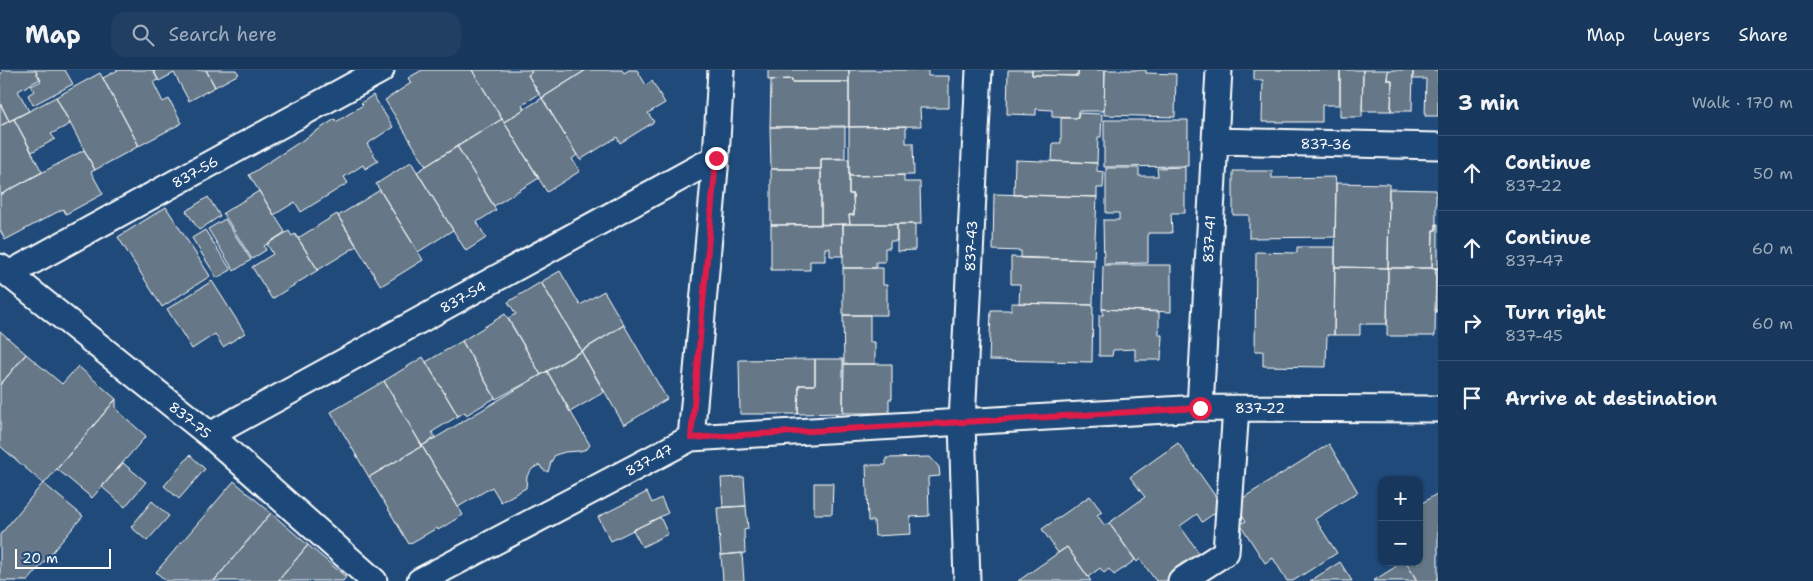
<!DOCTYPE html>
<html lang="en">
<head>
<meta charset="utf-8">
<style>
	:root { --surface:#17385c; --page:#203f62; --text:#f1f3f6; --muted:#9eacbb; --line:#365272 }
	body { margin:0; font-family:"Shantell Sans",sans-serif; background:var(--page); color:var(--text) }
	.controls { position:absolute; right:15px; bottom:15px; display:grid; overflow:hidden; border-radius:10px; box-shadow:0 1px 4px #0004 }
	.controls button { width:45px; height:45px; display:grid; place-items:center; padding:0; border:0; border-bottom:1px solid var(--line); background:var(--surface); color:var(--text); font:25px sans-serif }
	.scale { position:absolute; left:15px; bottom:12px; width:96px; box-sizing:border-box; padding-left:5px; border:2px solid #fff; border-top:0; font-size:14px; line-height:18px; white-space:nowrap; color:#fff; -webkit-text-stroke:4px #1f4a7a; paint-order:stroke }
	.stop { position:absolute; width:15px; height:15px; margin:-11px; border:4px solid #e11d48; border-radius:50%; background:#fff }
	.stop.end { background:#e11d48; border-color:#fff; box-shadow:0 1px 5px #0008 }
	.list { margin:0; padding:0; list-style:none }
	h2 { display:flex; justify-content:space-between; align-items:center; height:65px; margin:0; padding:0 20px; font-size:21px }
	h2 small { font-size:16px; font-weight:400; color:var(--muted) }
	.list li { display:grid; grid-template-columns:32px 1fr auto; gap:15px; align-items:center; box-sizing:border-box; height:75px; padding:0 20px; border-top:1px solid var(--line) }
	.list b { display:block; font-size:19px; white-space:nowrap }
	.list p { margin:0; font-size:16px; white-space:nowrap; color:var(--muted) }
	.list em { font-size:16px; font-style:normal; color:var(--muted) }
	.icon { flex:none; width:28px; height:28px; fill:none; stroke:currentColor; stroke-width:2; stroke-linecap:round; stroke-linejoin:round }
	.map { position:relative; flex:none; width:1438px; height:511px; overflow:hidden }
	header { display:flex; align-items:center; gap:30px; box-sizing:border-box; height:70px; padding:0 25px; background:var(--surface); border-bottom:1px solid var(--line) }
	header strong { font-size:24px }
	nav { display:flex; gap:28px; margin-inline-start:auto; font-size:18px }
	.search { width:350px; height:45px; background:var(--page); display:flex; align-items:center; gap:12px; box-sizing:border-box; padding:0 18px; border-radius:15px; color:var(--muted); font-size:19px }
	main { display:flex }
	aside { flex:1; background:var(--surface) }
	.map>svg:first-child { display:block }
	.building { fill:#667887; stroke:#fff }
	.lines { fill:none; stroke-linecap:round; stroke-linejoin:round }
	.street-casing { stroke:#fff; stroke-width:29 }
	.street { stroke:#1f4a7a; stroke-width:25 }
	.route { stroke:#e11d48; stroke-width:6 }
	.labels { text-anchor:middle; stroke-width:4.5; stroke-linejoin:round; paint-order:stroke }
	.street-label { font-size:14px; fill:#fff; stroke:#1f4a7a }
</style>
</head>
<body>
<header>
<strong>Map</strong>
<div class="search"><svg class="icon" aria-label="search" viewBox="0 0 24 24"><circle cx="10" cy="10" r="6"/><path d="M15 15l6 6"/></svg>Search here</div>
<nav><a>Map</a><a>Layers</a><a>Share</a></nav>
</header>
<main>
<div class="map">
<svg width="1438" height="511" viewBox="0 0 1438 511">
	<rect width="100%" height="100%" fill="#1f4a7a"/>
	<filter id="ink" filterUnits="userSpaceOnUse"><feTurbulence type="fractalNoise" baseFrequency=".02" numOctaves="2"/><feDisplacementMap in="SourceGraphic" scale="10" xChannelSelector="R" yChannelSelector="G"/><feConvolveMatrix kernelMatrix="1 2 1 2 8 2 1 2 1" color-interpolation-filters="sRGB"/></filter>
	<g filter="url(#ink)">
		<path class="building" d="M2 0H35L40 9 18 21 29 41 9 51 0 33V4L3 2Z
			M35 0H65L73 14 33 35 28 25 34 21 31 16 41 11Z
			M118 0H153L158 10 153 12 163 32 169 29 182 53 139 76 103 8Z
			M153 0H206L215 17 189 31 174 3 159 11Z
			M206 0H236L239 4 215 17Z
			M422 0H472L502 49 426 96 385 30 411 13 408 8Z
			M472 0H530L532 2 528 5 539 24 522 35 524 39 504 52Z
			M530 0H586L542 28 528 5 532 2Z
			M586 0H622L624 3 629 0H637L646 15 652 11 665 33 648 43 654 52 620 73 617 67 580 90 542 28Z
			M768 0H849V12H792V9L768 10Z
			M849 0H928V6H949V38H920L921 56 849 57Z
			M1008 0H1032V5L1078 6V0H1105L1104 41H1078V48L1052 47V40L1036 39V45L1007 44Z
			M1032 0H1078V6L1032 5Z
			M1105 0H1146V3L1176 4 1175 47 1104 45Z
			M1254 0H1340V35H1322V52H1262L1263 10H1254Z
			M1340 0H1363L1362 47H1340Z
			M1363 0H1388L1387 10H1392L1391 41H1362Z
			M1388 0H1413L1412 41H1391L1392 10H1387Z
			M1413 0H1438V46H1425L1426 9H1413Z
			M100 3 139 76 95 100 56 27Z
			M792 9V12H849V57H770L771 10Z
			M373 25 393 57 367 74 378 91 365 99 363 95 344 107 348 113 301 142 295 132 274 145 249 105 335 49 336 52 363 35 361 33Z
			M56 27 70 54 51 64 55 69 32 82 14 49Z
			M542 28 577 85 572 89 580 101 547 122 504 52Z
			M0 33 9 51 0 56Z
			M1078 43 1102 44 1101 67H1098L1097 93 1052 91 1053 73H1061V48H1078Z
			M14 49 42 102 0 125V56Z
			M502 49 539 108 494 136 457 76Z
			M1104 50H1188V96L1104 97Z
			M845 56V88L821 89V99H771L770 57Z
			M906 56V73H913L914 105 849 106V57Z
			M457 76 496 140 477 152 486 168 466 181 417 102Z
			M84 80 95 100 91 102 103 124 66 144 63 139 5 170 0 160V125Z
			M821 89H849V124H853L854 145H849L850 154 821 155Z
			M1015 90 1097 93V101L1104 102 1103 118H1097V127L1014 125Z
			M411 92 453 160 418 182 376 114Z
			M1185 97V143H1171L1172 163H1148V193L1104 194 1103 150H1119V143H1106V98H1139V106H1158L1157 98Z
			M771 99H821V155H771Z
			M1233 101H1272V108L1335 107 1336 113 1335 167 1249 168V145H1233Z
			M904 105V112H920L921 154H850L849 145H854L853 124H849V106Z
			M1336 113 1389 114 1388 198 1335 197Z
			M1389 119 1436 120V160H1433L1432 198H1388Z
			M380 120 423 190 381 216 338 146Z
			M259 121 285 162 264 176 266 180 252 189 223 143Z
			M994 124 1097 127 1094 190 1021 188V181L993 180Z
			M208 127 220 146 199 160 186 141Z
			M166 137 210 206 162 237 118 167Z
			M337 144 357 176 318 200 298 168Z
			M225 149 251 190 234 201 208 159Z
			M843 154V186H830V178H825V191H810V200H771V155Z
			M843 154H897V171H890V178H885V192H876V198H843Z
			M897 154H915V180L897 181Z
			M1436 154H1438V198H1432L1433 160H1436Z
			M205 160 231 200 217 208 192 168Z
			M289 161 292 166 295 164 318 200 272 229 252 197 273 184 267 174Z
			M1297 177H1335L1334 265H1327L1326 297 1263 296V281H1255L1256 182 1297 183Z
			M1011 187 1094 190 1093 235 1019 233 1020 214H1011Z
			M1103 195H1171V242L1102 239Z
			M1335 197 1388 198 1387 254H1360V265H1334Z
			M843 198H883V215H887V245H843Z
			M1388 198H1436L1435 266H1387Z
			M1436 198H1438V241H1435Z
			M560 201 580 235 604 221 624 255 582 281 541 212Z
			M212 211 245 263 223 277 215 264 192 279 167 239Z
			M541 212 582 281 541 305 508 248 516 244 508 232Z
			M1011 233 1093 235 1092 292 989 290 991 240H1011Z
			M1102 239 1159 242V265H1162L1161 290H1135V279L1113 280 1112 286H1099V245H1103Z
			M505 244 541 305 496 329 462 271Z
			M843 245H870V272H875V294H844Z
			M624 255 667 329 624 355 581 281Z
			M0 261 26 284 0 315Z
			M462 271 495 328 466 345 465 342 458 346 426 292Z
			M581 281 604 322 570 342 547 301Z
			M26 284 62 314 78 296 116 329 44 414 0 376V315Z
			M423 287 458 346 432 362 435 367 422 376 384 311Z
			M815 289H843V343L798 344 799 315H815Z
			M815 289V315H799L798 344H740L739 290Z
			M844 294H892V329H889V343H843Z
			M547 301 590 375 587 379 580 381 565 382 555 385 551 392 548 402 542 399 540 395 533 398 527 406 526 418 501 432 492 417 458 437 422 376Z
			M384 311 422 376 369 407 331 342Z
			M116 329V337L118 341 146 366 92 428 57 399Z
			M1178 373 1223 437 1202 452 1197 444 1180 456 1202 487 1168 511H1156L1140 489 1137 492 1109 453 1145 427 1130 407Z
			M1329 374 1358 422 1315 449 1337 483 1293 511H1287L1273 488 1265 493 1240 454 1246 451 1235 433Z
			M422 376 463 445 438 460 437 458 409 474 369 407Z
			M190 385 205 399 179 429 164 416Z
			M930 387 939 397 940 406 928 407 929 446 910 447 911 464 875 466 874 451H868L866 395H886V388Z
			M123 393 146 412 125 437 102 417Z
			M744 407 746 436 723 437 721 408Z
			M234 411 271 443 214 511H166L156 502Z
			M43 413 83 446 28 511H0V465Z
			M814 413H833L832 444H814Z
			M647 422 652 433 661 428 668 443 611 471 598 447Z
			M1438 423V509L1435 511H1417L1406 492H1419V435Z
			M1090 426 1102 442 1097 445 1105 456 1109 453 1135 490 1114 505 1109 499 1104 503 1100 498 1088 507 1067 477 1058 483 1042 459Z
			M152 431 169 446 147 471 131 457Z
			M746 436 748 459 744 460 745 483 721 485 717 438Z
			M271 443 308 475 278 511H214Z
			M660 447 668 464 642 477 633 460Z
			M308 475 346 507 343 511H278Z
			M1067 477 1091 511H1018L1058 483Z
			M742 483 744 511H723L721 485Z
			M1340 492 1352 511H1310Z
			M1403 492H1406L1417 511H1373Z"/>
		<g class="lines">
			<defs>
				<path id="street" d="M1215 71 1438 76
					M0 197 210 365 374 511
					M9 204 381 0
					M1200 338 1219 0
					M210 365 716 88
					M691 368 716 88 721 0
					M420 511 691 368 1200 338 1438 339
					M967 511 962 352 979 0
					M1181 511 1226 482 1236 338"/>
			</defs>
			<use href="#street" class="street-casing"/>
			<use href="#street" class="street"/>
		</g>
	</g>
	<g class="lines" filter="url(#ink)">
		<path class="route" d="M716 88 691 368 1200 338"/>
	</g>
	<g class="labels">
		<g class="street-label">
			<text transform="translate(1326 74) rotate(1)" y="5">837-36</text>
			<text transform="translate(195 102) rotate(-29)" y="5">837-56</text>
			<text transform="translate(1209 169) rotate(-87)" y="5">837-41</text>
			<text transform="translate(971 176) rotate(-87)" y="5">837-43</text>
			<text transform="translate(463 227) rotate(-29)" y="5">837-54</text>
			<text x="1260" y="343">837-22</text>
			<text transform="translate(190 350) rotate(39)" y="5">837-75</text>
			<text transform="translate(649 390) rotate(-28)" y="5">837-47</text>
		</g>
	</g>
</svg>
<div class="controls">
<button>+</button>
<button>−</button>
</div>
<div class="scale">20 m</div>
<div class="stop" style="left:1200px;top:338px"></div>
<div class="stop end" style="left:716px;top:88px"></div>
</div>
<aside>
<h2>3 min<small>Walk · 170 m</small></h2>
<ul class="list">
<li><svg class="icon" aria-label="ahead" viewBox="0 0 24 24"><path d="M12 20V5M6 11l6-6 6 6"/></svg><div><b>Continue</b><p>837-22</p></div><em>50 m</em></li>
<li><svg class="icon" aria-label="ahead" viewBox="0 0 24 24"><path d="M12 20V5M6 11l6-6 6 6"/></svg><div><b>Continue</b><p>837-47</p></div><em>60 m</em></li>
<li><svg class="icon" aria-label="right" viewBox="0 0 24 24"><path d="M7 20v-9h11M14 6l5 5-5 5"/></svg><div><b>Turn right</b><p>837-45</p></div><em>60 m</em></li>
<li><svg class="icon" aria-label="arrive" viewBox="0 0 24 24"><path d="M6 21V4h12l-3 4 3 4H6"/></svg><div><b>Arrive at destination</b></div></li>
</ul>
</aside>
</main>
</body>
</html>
